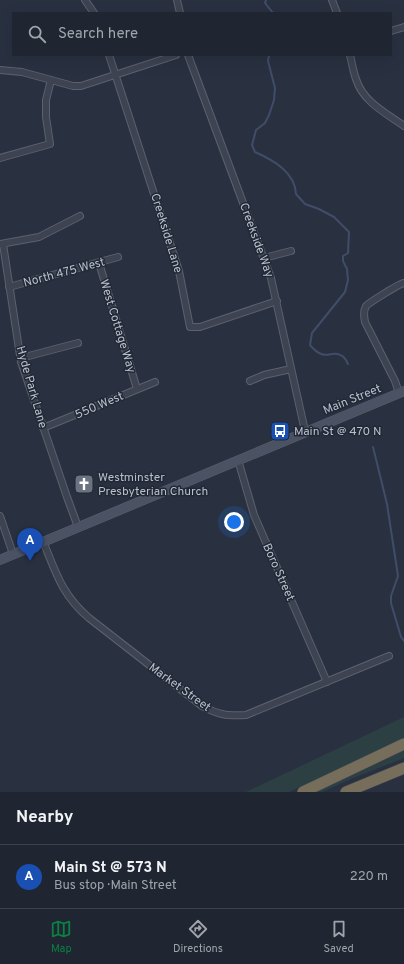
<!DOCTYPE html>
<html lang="en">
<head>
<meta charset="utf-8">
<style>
	:root { --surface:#1f2531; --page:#272d39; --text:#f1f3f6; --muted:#a1a5ab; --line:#3c424d; --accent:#0b8043 }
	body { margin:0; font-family:Overpass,sans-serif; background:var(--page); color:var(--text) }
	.you { position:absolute; left:234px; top:522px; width:14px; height:14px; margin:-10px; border:3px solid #fff; border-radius:50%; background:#1a73e8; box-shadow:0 0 0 6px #1a73e833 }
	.badge { display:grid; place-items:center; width:26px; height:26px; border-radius:50%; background:var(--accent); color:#fff; font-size:13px; font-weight:700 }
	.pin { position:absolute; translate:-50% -33px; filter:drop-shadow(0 1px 2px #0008) }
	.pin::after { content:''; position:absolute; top:21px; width:14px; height:12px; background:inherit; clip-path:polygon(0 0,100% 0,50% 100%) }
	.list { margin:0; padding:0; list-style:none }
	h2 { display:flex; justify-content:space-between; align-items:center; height:52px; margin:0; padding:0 16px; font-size:17px }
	h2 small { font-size:13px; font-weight:400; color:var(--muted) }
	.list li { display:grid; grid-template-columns:26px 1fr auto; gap:12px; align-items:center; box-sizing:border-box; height:64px; padding:0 16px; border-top:1px solid var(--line) }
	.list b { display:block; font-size:15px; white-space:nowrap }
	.list p { margin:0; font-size:13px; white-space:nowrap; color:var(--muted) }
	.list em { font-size:13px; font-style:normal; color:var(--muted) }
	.icon { flex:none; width:22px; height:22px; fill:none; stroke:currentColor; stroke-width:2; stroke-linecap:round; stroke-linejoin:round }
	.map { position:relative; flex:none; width:404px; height:792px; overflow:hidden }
	.search { position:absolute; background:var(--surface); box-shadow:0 4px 16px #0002; left:12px; right:12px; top:12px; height:44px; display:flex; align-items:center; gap:10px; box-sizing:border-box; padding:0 14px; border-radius:0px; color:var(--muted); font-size:15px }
	.sheet { height:116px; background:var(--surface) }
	nav { display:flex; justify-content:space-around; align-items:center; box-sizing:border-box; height:56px; border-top:1px solid var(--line); background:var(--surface); font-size:11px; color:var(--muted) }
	nav a { display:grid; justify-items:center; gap:2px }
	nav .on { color:var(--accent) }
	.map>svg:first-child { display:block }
	.green { fill:#2c3f43 }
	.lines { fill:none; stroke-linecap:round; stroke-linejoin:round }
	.stream { stroke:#404d69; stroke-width:2 }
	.minor-casing { stroke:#5b616e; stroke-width:8 }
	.secondary-casing { stroke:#5b616e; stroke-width:10 }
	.motorway-casing { stroke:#474e5b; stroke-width:12 }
	.minor { stroke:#3d4351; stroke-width:6 }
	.secondary { stroke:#4b5263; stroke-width:9 }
	.motorway { stroke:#766e5a; stroke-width:11 }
	.labels { text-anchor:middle; stroke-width:3; stroke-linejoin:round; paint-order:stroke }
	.street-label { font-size:12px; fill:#babfcb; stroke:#212836 }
	.poi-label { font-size:12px; fill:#babfcb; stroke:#212836; text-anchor:start }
</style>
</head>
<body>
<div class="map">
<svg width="404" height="792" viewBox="0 0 404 792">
	<rect width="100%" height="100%" fill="#293141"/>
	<path class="green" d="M404 717V738L289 792H246Z
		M404 751V758L351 779 322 792H316Z"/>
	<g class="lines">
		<path class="stream" d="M266 0 265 3 273 13
			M269 55 268 61 275 88 274 100 269 115 265 123 256 130 252 145 255 152C273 160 295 172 296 194L305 204 319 209 334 217 349 232 348 253 343 256V261L347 269 348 280 345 292 312 333 310 345C326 364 331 348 342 356 345 357 347 362 348 364
			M373 447 387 504 398 576 391 596V603L401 637 404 641"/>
		<defs>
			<path id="minor" d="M85 0 94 13
				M177 0 180 13
				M332 0 337 13
				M391 31 404 27
				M109 55 179 271 190 327H200L277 301
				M188 55 271 278 305 431
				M350 55C352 63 353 71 356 79 363 102 386 113 404 126
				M0 70 22 72 73 86H81L176 55
				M0 158 50 144 46 117V100L51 80
				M0 244 39 237 80 216
				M3 244 21 362 67 497 78 527
				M264 258 291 251
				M99 263 137 389
				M9 287 118 257
				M21 358 78 343
				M250 381 264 375 291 369
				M399 393 395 381 365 322C364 317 363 311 366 306 370 302 399 284 404 283
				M43 428 155 382
				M238 460 254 515 327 682
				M0 516 13 554
				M43 541C56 573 62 595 89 618L202 706C219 715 226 716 246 715L389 656"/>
			<path id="secondary" d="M0 560 404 391"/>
			<path id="motorway" d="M303 792 404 744
				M346 792 404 768"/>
		</defs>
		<use href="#minor" class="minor-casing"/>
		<use href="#secondary" class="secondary-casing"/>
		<use href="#motorway" class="motorway-casing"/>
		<use href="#minor" class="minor"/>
		<use href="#secondary" class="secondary"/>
		<use href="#motorway" class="motorway"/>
	</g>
	<defs>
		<symbol id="bus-square" viewBox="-11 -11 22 22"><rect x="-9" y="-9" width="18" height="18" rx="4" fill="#1a4fb4" stroke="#212836"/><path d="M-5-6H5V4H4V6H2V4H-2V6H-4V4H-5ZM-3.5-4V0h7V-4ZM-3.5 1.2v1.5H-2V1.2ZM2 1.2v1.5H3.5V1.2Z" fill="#fff"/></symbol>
		<symbol id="church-square" viewBox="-11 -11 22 22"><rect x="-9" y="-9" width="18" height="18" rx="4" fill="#6b7280" stroke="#212836"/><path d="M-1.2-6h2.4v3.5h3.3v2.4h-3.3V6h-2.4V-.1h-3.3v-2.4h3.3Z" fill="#fff"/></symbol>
	</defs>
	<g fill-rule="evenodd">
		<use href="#bus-square" x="269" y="420" width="22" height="22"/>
		<use href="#church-square" x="73" y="473" width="22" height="22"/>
	</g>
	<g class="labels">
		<g class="street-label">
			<text transform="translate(167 233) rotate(73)" y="4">Creekside Lane</text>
			<text transform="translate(257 240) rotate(70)" y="4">Creekside Way</text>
			<text transform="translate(64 272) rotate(-15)" y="4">North 475 West</text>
			<text transform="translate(118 326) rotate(73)" y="4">West Cottage Way</text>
			<text transform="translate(32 387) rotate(74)" y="4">Hyde Park Lane</text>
			<text transform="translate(352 399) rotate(-22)" y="4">Main Street</text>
			<text transform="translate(99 405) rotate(-23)" y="4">550 West</text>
			<text transform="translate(279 572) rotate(66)" y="4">Boro Street</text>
			<text transform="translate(180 687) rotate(36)" y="4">Market Street</text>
		</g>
		<g class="poi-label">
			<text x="294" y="435">Main St @ 470 N</text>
			<text x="98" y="481">Westminster<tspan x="98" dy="14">Presbyterian Church</tspan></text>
		</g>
	</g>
</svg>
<div class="you"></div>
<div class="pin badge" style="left:30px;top:561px;background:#1a4fb4">A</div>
<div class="search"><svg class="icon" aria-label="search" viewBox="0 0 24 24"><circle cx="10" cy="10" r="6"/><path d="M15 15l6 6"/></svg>Search here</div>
</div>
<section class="sheet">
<h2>Nearby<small></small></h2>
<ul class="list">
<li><span class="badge" style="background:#1a4fb4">A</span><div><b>Main St @ 573 N</b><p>Bus stop · Main Street</p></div><em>220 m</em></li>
</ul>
</section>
<nav>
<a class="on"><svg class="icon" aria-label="map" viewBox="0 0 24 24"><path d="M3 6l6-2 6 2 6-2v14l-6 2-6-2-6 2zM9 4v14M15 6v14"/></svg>Map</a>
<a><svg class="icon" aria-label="directions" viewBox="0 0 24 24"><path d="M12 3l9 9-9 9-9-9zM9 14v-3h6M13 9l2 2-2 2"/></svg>Directions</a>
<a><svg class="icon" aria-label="saved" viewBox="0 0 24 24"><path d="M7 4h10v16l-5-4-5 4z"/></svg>Saved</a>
</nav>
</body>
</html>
